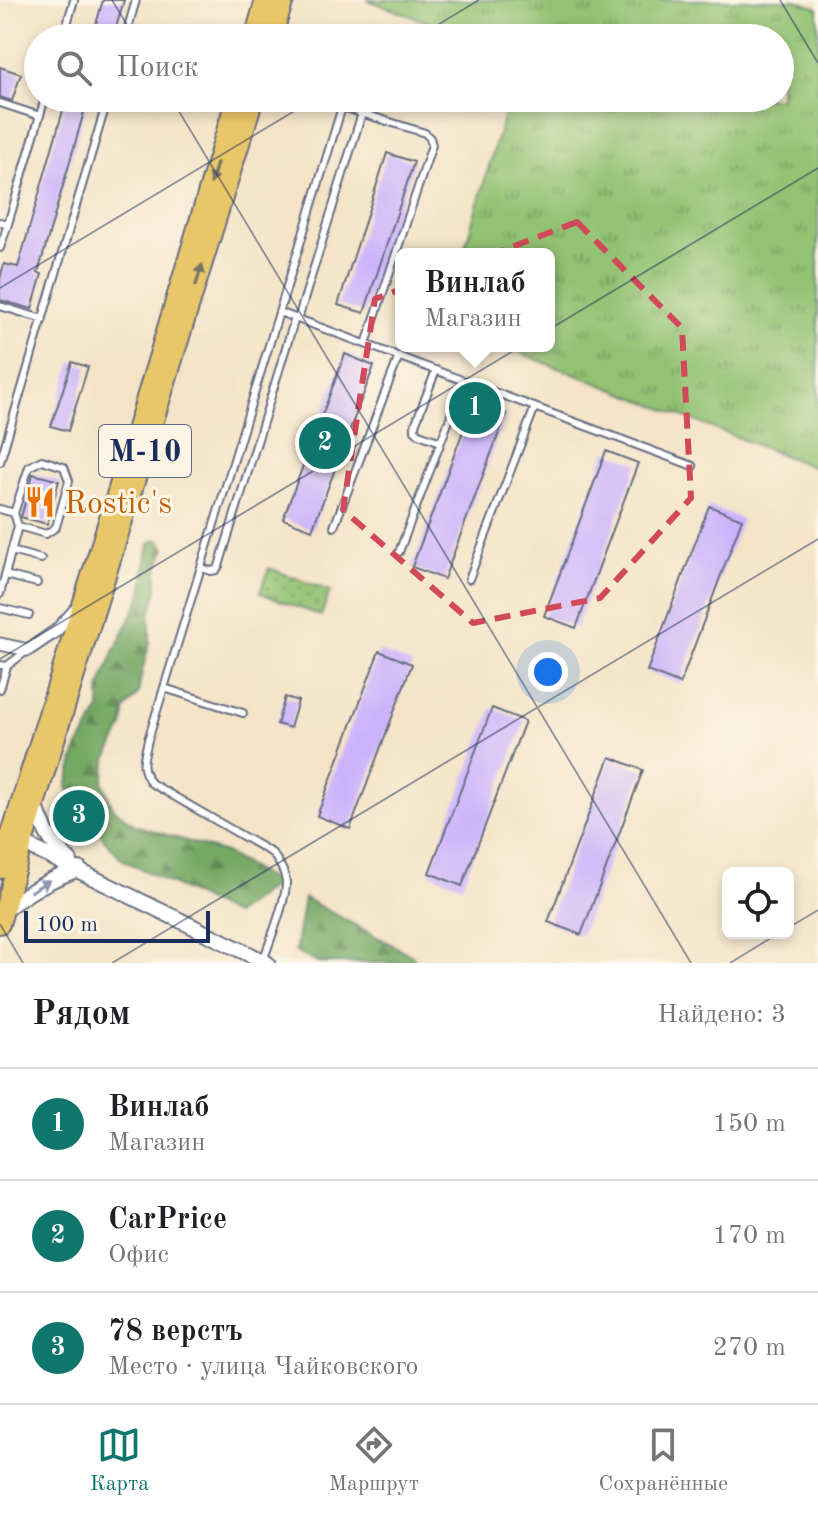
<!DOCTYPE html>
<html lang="ru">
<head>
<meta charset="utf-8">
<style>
	:root { --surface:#fff; --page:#f2f2f2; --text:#202124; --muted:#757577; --line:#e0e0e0; --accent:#0f766e }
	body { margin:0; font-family:"Old Standard TT",serif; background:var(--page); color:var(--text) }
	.controls { position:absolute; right:24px; bottom:24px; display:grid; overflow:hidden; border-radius:12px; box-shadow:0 4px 12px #0003 }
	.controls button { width:72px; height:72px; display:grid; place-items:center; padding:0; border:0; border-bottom:2px solid var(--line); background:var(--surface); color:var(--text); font:40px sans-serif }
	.scale { position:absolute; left:24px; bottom:20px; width:186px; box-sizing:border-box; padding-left:8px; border:4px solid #1b2f5e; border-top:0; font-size:22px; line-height:28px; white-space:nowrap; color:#1b2f5e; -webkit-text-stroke:6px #fcf5e5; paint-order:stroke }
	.you { position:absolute; left:548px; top:672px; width:28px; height:28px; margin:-20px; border:6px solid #fff; border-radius:50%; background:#1a73e8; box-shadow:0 0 0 12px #1a73e833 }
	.badge { display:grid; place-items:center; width:52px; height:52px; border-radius:50%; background:var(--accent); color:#fff; font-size:26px; font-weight:700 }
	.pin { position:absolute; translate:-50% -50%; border:4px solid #fff; box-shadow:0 2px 8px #0006 }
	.popup { position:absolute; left:395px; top:248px; width:160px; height:104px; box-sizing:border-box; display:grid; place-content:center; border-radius:12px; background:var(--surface); filter:drop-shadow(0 2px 6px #0005); font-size:26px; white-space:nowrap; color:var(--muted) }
	.popup b { font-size:30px; color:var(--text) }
	.popup::after { content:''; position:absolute; left:50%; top:100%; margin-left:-16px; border:16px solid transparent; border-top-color:var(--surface) }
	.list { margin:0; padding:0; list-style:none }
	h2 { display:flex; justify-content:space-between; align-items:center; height:104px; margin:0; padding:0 32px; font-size:34px }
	h2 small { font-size:26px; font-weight:400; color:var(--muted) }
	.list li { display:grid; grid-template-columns:52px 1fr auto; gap:24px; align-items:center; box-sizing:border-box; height:112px; padding:0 32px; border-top:2px solid var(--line) }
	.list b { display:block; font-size:30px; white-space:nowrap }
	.list p { margin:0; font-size:26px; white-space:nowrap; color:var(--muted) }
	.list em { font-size:26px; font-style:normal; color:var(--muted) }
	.icon { flex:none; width:44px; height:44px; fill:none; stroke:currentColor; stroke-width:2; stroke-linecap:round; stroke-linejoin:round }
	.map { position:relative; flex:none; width:818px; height:963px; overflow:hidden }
	.search { position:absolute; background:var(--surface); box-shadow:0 4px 12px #0003; left:24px; right:24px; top:24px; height:88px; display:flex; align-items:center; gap:20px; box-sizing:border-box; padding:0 28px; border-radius:44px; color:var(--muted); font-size:30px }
	.sheet { height:440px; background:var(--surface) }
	nav { display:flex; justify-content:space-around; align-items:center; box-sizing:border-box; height:112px; border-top:2px solid var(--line); background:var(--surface); font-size:22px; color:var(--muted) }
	nav a { display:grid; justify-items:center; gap:4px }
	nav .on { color:var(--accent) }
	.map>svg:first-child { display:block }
	.grass { fill:url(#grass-tufts); stroke:#567868; stroke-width:2 }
	.forest { fill:url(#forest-firs); stroke:#486c61; stroke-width:2 }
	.park { fill:url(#park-dots); stroke:#567868; stroke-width:2 }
	.building { fill:#cbb2fc }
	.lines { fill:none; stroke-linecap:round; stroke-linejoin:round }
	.service-casing { stroke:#676e82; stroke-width:10 }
	.minor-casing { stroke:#676e82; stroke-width:15 }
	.tertiary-casing { stroke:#676e82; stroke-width:18 }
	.trunk-casing { stroke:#676e82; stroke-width:22 }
	.service { stroke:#fff; stroke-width:6 }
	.minor { stroke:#fff; stroke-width:11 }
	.tertiary { stroke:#fff; stroke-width:14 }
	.trunk { stroke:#e9c769; stroke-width:18 }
	.oneway { fill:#787363 }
	.oneway2 { fill:#8d97ae }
	.marked { fill:none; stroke:#d1495b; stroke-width:6; stroke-dasharray:16 10; stroke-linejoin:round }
	.ticks { fill:none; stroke:#1b2f5e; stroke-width:2; stroke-opacity:0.45 }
	.labels { text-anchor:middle; stroke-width:6; stroke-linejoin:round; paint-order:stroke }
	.shield { fill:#fcf5e5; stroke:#5e6a86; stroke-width:2 }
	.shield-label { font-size:30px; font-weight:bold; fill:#1b2f5e }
	.food-label { font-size:32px; fill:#c56008; stroke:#fcf5e5; text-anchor:start }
</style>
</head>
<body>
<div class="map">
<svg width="818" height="963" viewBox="0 0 818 963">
	<defs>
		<pattern id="grass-tufts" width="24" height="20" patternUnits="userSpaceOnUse" patternTransform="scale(2)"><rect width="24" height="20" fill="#92c272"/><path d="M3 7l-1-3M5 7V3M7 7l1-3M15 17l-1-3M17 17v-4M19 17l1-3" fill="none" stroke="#769e61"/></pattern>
		<pattern id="forest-firs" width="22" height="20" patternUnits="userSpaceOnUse" patternTransform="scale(2)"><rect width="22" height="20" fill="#75a864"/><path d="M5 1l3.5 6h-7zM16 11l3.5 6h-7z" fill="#5f8956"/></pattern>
		<pattern id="park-dots" width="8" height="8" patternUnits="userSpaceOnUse" patternTransform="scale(2)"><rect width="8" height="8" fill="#92c272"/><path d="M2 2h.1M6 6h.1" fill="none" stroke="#769e61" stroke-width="1.8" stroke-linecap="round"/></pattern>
	</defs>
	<rect width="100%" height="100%" fill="#fcf5e5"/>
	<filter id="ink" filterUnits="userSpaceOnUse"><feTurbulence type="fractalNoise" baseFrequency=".0125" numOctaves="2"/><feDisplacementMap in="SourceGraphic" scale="16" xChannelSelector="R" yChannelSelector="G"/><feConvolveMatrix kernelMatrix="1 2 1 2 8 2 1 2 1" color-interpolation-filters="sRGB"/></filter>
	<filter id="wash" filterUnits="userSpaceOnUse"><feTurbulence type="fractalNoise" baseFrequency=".006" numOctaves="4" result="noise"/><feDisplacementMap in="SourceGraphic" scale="32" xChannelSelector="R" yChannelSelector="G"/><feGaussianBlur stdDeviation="1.8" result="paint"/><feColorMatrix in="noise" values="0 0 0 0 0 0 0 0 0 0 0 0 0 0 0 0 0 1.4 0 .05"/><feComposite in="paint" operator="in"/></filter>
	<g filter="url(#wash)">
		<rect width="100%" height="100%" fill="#f4e3c6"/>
		<path class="grass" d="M367 0H795L818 8V469L502 346H549V254H463L509 98H780V38H472Z"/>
		<path class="forest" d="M154 540H160L165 549 157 571V591L150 614V642L142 671 138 694 125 710 123 727 107 758 103 782 113 808 135 825 225 853 277 883 234 915 123 860 105 841 92 818 76 809 67 787 77 749 100 709V688L113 654 142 594 148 547Z
			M304 898 413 956 416 963H318L295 952Z"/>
		<path class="park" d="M269 568 330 591 321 616 260 593Z"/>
		<g id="blocks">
			<path class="building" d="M103 0H124L113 38H92Z
				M0 67 21 74 12 101 0 97Z
				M75 98H88L38 273 42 274 32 309 0 300V279L4 264 18 267 66 100 73 102Z
				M387 153 414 162 364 313 338 305Z
				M345 354 374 366 312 530 283 519Z
				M72 362 88 367 68 431 51 426Z
				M474 402 506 414 444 579 412 567Z
				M606 451 638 463 576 628 544 616Z
				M33 474 59 481 47 524 21 517Z
				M709 506 742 519 680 684 647 671Z
				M379 651 412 664 350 829 317 816Z
				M285 697 298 701 290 728 277 724Z
				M492 708 525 721 462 886 429 873Z
				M610 757 643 770 581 935 548 922Z"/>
		</g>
	</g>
	<g filter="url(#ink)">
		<use href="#blocks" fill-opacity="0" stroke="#676e82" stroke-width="2"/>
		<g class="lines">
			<defs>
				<path id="service" d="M63 38 74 0
					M125 38 136 0
					M0 103 40 116
					M0 222 8 224 45 98
					M0 248 8 224
					M0 306 43 319
					M279 312 693 466
					M298 319 362 113
					M436 370 415 425V430L419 434 441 442
					M42 460 64 467 69 481 56 527 46 534 18 526 14 513 29 467Z
					M0 462 108 98
					M0 509 14 513
					M334 527 399 356
					M11 551 41 559
					M399 552 464 381
					M201 568 211 571 216 570 219 566 295 318
					M5 575 37 583
					M469 579 535 407
					M0 594 18 526
					M0 608 29 615
					M0 665 7 666 28 650
					M164 688 243 713
					M0 689 7 666
					M263 961C269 943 287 899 286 882 285 871 279 862 272 853L151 783C139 766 144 759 148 740L342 107 425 133 430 138 432 145 366 344"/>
				<path id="minor" d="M0 644 28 650 56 631 78 607"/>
				<path id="tertiary" d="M35 804C45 832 49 841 70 861
					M16 840 267 963
					M4 910C30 891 48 880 79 869"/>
				<path id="trunk" d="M254 38 265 0
					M272 38 284 0
					M0 869 140 418 236 98
					M0 924 23 843 254 98"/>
			</defs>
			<use href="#service" class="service-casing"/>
			<use href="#minor" class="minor-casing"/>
			<use href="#tertiary" class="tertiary-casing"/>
			<use href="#trunk" class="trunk-casing"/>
			<use href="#service" class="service"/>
			<use href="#minor" class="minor"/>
			<use href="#tertiary" class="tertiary"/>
			<use href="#trunk" class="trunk"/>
		</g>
		<defs><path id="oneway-solid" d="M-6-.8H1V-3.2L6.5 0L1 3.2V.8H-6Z" transform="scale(2)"/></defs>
		<g class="oneway">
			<use href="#oneway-solid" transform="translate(214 173) rotate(107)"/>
			<use href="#oneway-solid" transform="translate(199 275) rotate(-73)"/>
		</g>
		<use class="oneway2" href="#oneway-solid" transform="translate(40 886) rotate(-31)"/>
	</g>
	<path class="marked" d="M577 222 682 328 691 498 600 598 473 623 343 510 375 299Z"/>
	<path class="ticks" d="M112 0 135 38M780 0 818 63M416 38 479 0M171 98 691 963M0 288 316 98M0 659 818 168M0 924 23 963M788 928 818 910M112 963 818 539M730 963 779 933"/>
	<defs>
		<symbol id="restaurant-bare" viewBox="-9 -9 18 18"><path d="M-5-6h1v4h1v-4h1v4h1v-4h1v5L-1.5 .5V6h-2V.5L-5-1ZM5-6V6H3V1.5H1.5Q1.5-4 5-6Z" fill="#e8710a" stroke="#fcf5e5" stroke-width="2.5" paint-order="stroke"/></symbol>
	</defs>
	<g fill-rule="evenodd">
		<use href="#restaurant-bare" x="18" y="480" width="44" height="44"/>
	</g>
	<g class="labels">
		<rect class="shield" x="99" y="425" width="92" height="52" rx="6"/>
		<g class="shield-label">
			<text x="145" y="461">М-10</text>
		</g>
		<g class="food-label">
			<text x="64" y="513">Rostic's</text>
		</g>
	</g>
</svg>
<div class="controls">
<button><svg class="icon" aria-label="locate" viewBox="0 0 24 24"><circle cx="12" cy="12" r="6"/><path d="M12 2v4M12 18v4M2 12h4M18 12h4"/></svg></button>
</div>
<div class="scale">100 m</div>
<div class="you"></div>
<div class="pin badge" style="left:475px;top:408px">1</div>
<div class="popup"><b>Винлаб</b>Магазин</div>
<div class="pin badge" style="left:325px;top:443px">2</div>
<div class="pin badge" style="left:79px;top:816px">3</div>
<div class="search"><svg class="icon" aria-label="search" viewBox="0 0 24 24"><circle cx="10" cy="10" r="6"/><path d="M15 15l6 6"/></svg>Поиск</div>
</div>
<section class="sheet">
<h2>Рядом<small>Найдено: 3</small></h2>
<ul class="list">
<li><span class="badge">1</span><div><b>Винлаб</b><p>Магазин</p></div><em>150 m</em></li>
<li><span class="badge">2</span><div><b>CarPrice</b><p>Офис</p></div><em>170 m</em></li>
<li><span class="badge">3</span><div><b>78 верстъ</b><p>Место · улица Чайковского</p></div><em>270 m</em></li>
</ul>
</section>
<nav>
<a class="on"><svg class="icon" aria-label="map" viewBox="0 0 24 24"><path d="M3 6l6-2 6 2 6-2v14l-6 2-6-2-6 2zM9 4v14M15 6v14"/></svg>Карта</a>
<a><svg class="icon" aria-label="directions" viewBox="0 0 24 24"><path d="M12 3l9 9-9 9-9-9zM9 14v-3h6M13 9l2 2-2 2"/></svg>Маршрут</a>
<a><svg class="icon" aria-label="saved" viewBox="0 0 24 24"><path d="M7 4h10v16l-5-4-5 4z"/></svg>Сохранённые</a>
</nav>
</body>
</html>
